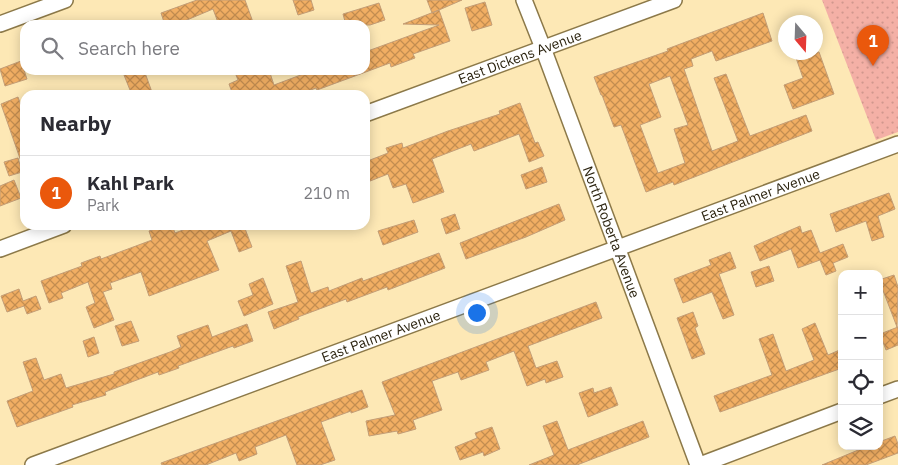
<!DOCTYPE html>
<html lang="en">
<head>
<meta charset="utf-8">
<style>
	:root { --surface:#fff; --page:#f2f2f3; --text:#2b2b33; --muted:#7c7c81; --line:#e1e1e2; --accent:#ea580c }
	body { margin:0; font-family:"IBM Plex Sans",sans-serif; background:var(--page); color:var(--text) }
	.controls { position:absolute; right:15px; bottom:15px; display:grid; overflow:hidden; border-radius:10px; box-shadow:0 2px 12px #0003 }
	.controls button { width:45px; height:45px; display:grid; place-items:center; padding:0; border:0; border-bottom:1px solid var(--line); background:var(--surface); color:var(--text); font:25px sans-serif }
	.compass { position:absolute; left:778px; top:15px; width:45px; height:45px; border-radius:50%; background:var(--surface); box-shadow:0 2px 12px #0003; rotate:161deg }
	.you { position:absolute; left:476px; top:312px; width:18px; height:18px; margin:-12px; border:4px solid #fff; border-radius:50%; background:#1a73e8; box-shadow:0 0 0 8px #1a73e833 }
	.badge { display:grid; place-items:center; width:32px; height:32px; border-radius:50%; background:var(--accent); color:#fff; font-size:16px; font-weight:700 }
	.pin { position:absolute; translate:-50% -41px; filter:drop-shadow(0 1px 2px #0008) }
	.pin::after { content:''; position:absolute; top:26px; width:18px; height:15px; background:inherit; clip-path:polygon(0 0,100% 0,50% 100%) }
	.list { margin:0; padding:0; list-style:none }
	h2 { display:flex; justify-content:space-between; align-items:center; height:65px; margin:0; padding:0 20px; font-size:21px }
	h2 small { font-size:16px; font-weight:400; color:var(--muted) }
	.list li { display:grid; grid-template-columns:32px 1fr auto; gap:15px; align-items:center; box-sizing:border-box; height:75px; padding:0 20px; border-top:1px solid var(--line) }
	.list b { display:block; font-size:19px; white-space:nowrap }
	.list p { margin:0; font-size:16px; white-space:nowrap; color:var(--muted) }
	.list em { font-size:16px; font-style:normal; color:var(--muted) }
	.icon { flex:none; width:28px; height:28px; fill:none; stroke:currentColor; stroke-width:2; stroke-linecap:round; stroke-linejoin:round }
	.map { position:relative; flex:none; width:898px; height:465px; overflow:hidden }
	.search { position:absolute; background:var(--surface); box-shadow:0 2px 12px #0003; left:20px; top:20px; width:350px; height:55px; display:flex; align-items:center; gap:12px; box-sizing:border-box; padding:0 18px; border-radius:15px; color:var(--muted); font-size:19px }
	.panel { position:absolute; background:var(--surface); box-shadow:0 2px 12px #0003; left:20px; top:90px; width:350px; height:140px; border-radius:15px }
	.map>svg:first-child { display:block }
	.park { fill:url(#park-dots) }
	.building { fill:url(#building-cross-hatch); stroke:#c39d76; fill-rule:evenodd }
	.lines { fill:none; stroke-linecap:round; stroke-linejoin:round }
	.minor-casing { stroke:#8c7949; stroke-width:18 }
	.minor { stroke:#fff; stroke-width:15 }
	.labels { text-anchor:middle; stroke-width:5; stroke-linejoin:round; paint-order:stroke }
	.street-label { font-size:14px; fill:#2c2410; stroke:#fff }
</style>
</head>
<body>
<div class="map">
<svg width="898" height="465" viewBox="0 0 898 465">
	<defs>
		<pattern id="park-dots" width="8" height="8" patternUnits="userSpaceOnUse" patternTransform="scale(1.25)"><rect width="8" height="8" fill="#f4b0a6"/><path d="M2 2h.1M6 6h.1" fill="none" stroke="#d1978e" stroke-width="1.8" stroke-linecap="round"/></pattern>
		<pattern id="building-cross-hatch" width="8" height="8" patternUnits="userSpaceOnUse" patternTransform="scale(1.25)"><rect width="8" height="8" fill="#f1ae63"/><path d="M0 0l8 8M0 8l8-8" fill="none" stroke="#c38d50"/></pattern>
	</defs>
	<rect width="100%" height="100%" fill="#fde8b5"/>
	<path class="park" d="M822 0H898V132L876 140Z"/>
	<path class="building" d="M197 0H245L254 25H219L213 9 175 25H165L161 13Z
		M293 0H311L314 10 298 15Z
		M427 0H462L432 13Z
		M485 2 492 25 472 31 465 8Z
		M379 3 385 20 370 25H346L343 14Z
		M439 10 450 41 413 54 415 58 391 67 390 63 317 90 316 88 297 95H233L229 84 238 80 234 70H269L274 85 314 70H365V52L439 25 403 24Z
		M763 13 772 41 716 61 712 51 691 59 693 66 684 69 712 151 738 141 714 78 726 74 750 136 806 115 812 131 674 185 673 182 646 192 621 125 614 127 602 95H601L594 77 668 51 667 49ZM670 76 688 125 674 129 685 163 658 173 640 125 661 117 649 84Z
		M794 52H819L834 94 793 109 784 85 803 78Z
		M21 61 27 79 5 86 0 69Z
		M122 70H144L153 95H132Z
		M18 97 25 116V167H23L1 104Z
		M520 103 535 143 538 142 544 156 529 162 519 134 474 151 471 144 432 159 444 192 413 203 406 184 393 188 388 174 365 183V162L388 153 386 148 402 143 403 148 448 131 500 114 499 111Z
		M18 158 22 172 9 176 4 162Z
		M542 167 547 182 526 189 521 175Z
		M14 180 21 198 0 206V186Z
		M889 193 895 209 878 216 884 237 872 241 866 221 836 232 830 214Z
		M559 204 565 220 526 237 466 259 460 243Z
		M455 214 460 229 446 234 441 219Z
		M414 220 418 232 383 245 378 231Z
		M167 225H172L175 233 196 225H245L244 226 252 247 239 252 231 231 207 241 219 270 149 296 141 272 110 283 112 289 103 292 114 320 94 328 86 307 95 303 88 282 61 293 63 298 49 303 41 281 82 266 81 263 100 256 101 259 152 240 149 231Z
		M800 226 802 233 811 230 820 253 843 244 848 257 833 263 836 271 826 275 820 260 798 268 791 249 760 261 754 246Z
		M730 252 736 268 719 274 734 315 723 319 712 292 683 303 674 279 711 265 709 260Z
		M439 253 445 268 388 290 387 287 347 302 346 299 298 317 299 319 274 329 268 312 298 302 286 266 301 261 311 293 328 287 329 291 362 278 363 281Z
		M769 266 774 281 756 287 751 272Z
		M894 275 898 287 897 327 879 280Z
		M263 278 273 304 244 316 238 301 253 295 249 284Z
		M19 289 23 301 36 296 41 309 27 314 24 306 7 312 1 296Z
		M596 302 602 318 528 346 536 368 557 361 563 377 546 383 545 379 527 386 514 351 486 362 489 370 461 380 458 372 432 381 442 410 413 420 416 429 398 434 397 431 369 436 366 421 395 415 382 382Z
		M693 312 698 326 695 328 705 354 692 359 677 318Z
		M131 321 139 341 122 346 115 326Z
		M815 323 828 355 842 349V368L720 412 714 396 772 375 759 339 773 334 786 371 814 360 802 329Z
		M247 324 253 341 234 348 233 346 178 366 179 368 159 375 158 372 105 392 106 395 72 405 73 407 17 427 7 401 33 391 23 362 36 358 44 380 61 374 66 388 114 374V372L170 352 181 347 177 336 208 325 212 337Z
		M898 327V345L886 350 880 334Z
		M94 337 99 353 88 357 83 341Z
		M611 387 618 405 588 417 579 393 593 388 594 393Z
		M362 390 368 407 351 413V411L321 422 335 460 320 465H297L286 435 255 447 257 454 239 461 236 453 206 465H162L161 463Z
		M557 421 568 450 643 421 649 437 577 465H529L554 455 543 426Z
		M492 427 500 449 484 456 483 452 460 460 455 447 477 438 475 433Z
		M895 436 898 444V453L866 465H822L868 446H879V442Z"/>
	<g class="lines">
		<defs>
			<g id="minor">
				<path id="s1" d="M524 0 543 48 698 465"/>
				<path d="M0 24 65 0"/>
				<path id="s2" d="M365 114 674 0"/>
				<path d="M0 249 64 225"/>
				<path d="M879 396 898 389"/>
				<path id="s3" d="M33 465 898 144"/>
				<path d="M700 465 842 411"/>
			</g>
		</defs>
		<use href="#minor" class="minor-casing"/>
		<use href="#minor" class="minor"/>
	</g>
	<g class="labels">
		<g class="street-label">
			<text dy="5" stroke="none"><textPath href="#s2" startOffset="165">East Dickens Avenue</textPath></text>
			<text dy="5" stroke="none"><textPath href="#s3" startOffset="776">East Palmer Avenue</textPath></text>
			<text dy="5" stroke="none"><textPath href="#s1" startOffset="248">North Roberta Avenue</textPath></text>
			<text dy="5" stroke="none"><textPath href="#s3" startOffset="371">East Palmer Avenue</textPath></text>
		</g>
	</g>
</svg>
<div class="controls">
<button>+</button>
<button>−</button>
<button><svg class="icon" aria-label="locate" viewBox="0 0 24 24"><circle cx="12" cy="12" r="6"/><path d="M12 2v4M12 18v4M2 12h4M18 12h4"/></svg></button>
<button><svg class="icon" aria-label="layers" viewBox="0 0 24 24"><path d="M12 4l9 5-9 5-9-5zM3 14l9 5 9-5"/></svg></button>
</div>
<svg class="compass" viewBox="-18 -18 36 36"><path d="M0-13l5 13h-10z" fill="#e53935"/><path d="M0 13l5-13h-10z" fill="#7c7c81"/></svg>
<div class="you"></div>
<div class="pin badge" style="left:873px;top:66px">1</div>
<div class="search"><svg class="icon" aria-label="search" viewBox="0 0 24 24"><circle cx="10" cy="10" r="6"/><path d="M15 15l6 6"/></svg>Search here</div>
<section class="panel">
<h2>Nearby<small></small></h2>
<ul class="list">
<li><span class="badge">1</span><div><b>Kahl Park</b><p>Park</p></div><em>210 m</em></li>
</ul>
</section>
</div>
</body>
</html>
